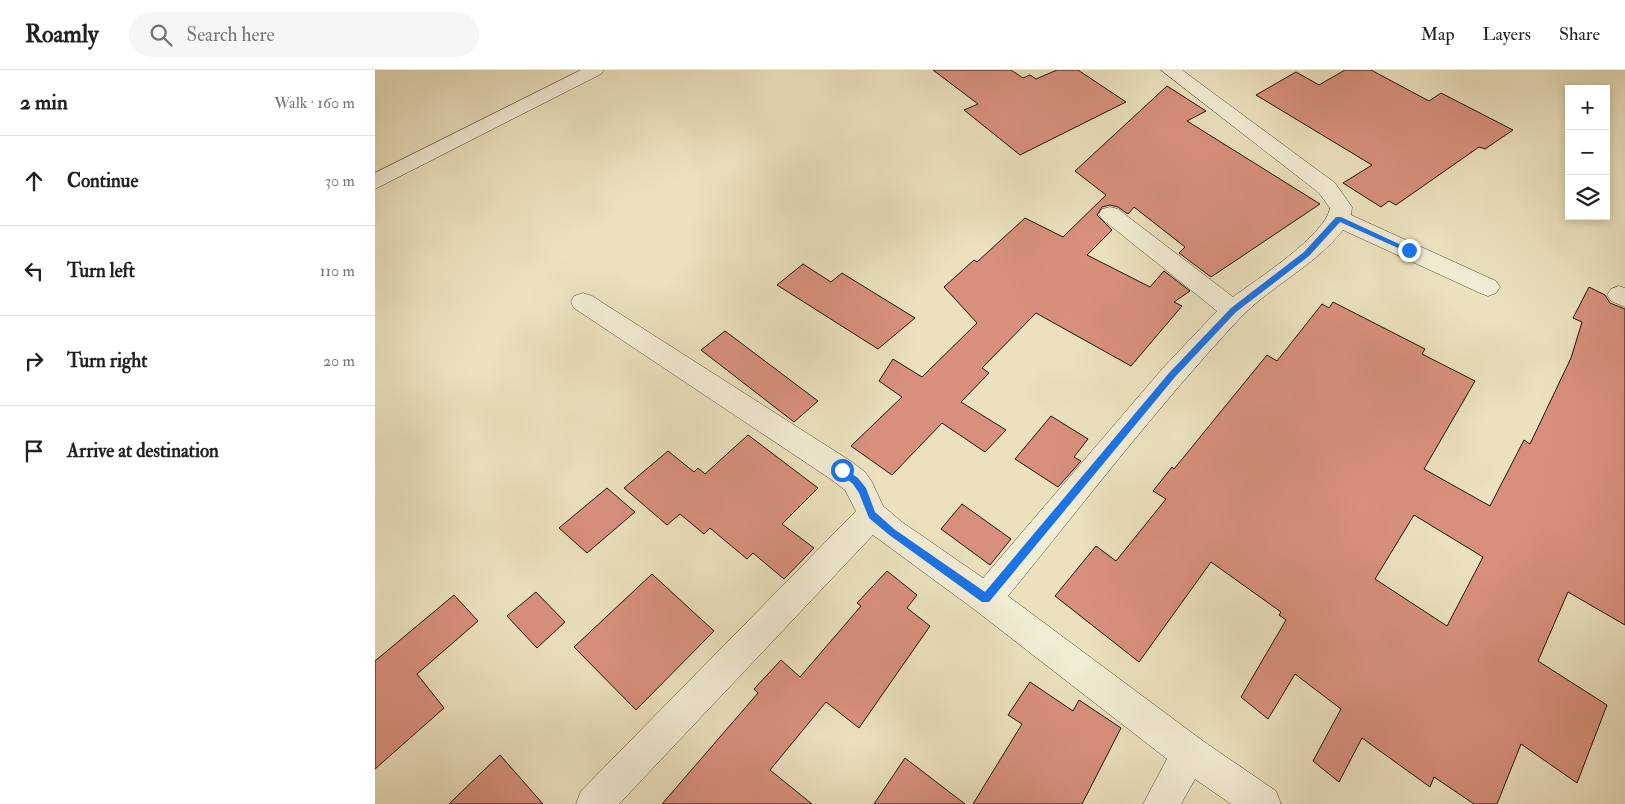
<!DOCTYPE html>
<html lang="en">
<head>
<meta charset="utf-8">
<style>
	:root { --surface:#fff; --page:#f6f6f6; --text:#202124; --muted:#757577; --line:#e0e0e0 }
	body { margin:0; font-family:"IM FELL Double Pica",serif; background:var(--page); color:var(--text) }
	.controls { position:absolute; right:15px; top:15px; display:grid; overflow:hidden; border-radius:0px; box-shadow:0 2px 8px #0003 }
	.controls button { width:45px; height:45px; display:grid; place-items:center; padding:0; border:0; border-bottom:1px solid var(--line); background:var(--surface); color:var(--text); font:25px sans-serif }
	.stop { position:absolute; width:15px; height:15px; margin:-11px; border:4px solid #1a73e8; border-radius:50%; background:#fff }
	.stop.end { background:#1a73e8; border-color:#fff; box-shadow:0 1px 5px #0008 }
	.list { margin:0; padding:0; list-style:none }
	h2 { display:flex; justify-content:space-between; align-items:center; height:65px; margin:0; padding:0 20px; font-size:21px }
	h2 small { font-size:16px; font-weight:400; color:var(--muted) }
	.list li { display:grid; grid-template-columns:32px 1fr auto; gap:15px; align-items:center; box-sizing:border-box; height:90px; padding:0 20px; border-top:1px solid var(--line) }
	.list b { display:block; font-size:19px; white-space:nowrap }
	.list em { font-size:16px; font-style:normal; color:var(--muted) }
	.icon { flex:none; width:28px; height:28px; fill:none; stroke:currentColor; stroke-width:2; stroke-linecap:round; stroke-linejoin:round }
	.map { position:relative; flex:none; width:1250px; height:734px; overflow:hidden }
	header { display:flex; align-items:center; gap:30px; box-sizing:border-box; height:70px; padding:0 25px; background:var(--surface); border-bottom:1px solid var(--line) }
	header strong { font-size:24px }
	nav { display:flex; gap:28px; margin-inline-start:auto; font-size:18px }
	.search { width:350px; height:45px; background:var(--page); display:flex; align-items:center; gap:12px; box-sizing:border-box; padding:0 18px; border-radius:28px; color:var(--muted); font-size:19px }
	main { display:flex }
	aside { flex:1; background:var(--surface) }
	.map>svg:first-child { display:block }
	.building { fill:#d8907c; stroke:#201307; fill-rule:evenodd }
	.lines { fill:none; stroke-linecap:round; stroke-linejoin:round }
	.minor-casing { stroke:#534634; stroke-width:1 }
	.minor { fill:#f2ecd4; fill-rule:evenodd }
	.route { fill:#1a73e8 }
</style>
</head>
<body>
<header>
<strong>Roamly</strong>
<div class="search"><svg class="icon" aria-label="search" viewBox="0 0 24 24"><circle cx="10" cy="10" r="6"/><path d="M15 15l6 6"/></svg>Search here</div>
<nav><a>Map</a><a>Layers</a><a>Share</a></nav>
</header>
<main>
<aside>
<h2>2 min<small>Walk · 160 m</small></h2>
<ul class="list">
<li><svg class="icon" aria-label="ahead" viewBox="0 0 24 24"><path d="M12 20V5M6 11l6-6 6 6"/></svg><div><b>Continue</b></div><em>30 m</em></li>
<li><svg class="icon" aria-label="left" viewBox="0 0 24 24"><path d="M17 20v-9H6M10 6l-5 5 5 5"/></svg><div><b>Turn left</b></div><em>110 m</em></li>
<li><svg class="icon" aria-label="right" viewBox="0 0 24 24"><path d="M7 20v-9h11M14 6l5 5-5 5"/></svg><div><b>Turn right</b></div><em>20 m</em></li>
<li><svg class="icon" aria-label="arrive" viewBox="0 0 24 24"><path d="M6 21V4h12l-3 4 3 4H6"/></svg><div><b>Arrive at destination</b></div></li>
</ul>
</aside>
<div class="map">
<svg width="1250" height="734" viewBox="0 0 1250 734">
	<rect width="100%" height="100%" fill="#ebe1bd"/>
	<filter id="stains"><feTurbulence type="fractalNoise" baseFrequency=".004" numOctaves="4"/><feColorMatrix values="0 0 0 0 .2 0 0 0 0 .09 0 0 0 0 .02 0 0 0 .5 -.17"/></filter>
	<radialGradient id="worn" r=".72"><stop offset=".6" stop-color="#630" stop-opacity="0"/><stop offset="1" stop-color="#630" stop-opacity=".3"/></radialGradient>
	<path class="building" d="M558 0H636L648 8 655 5 661 9 682 0H703L751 32 645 85 589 40 603 34Z
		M970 0H996L1054 31 1066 23 1138 60 1110 79 1104 77 1021 135 1014 131 1006 137 968 113 997 95 881 25 921 2 944 15Z
		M792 16 831 41 812 51 945 134 836 207 804 183 810 177 759 137 753 144 743 137 735 135 727 137 722 145 737 160 712 185 775 217 789 201 815 221 799 232 807 236 756 296 661 243 607 298 614 303 586 332 631 360 610 382 567 353 517 405 476 376 527 327 504 311 518 289 547 307 602 253 569 217 599 190 602 192 650 148 688 167 731 125 700 101Z
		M428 194 456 212 467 203 540 248 503 279 402 215Z
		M1214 217 1230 225 1235 233 1250 239V555L1193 522 1163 591 1232 635 1202 713 1146 674 1122 734H1099L1059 707 1055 717 987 668 964 712 938 691 966 639 920 604 893 649 866 627 911 550 904 545 906 542 836 492 764 592 680 526 721 476 741 491 791 429 778 421 797 397 799 399 892 285 902 291 947 234 954 238 958 232 1050 279 1047 284 1100 311 1049 399 1115 436 1149 370 1155 374 1196 288 1207 252 1198 248ZM1039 445 1108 487 1072 556 1000 509Z
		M350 261 443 331 419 352 326 280Z
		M676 346 713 369 699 387 706 391 683 417 640 389Z
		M373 365 443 418 407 454 439 478 409 509 378 483 372 489 335 458 329 464 305 444 292 455 249 418 293 381 319 402 323 398 330 404Z
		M232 418 260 442 212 483 184 458Z
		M587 434 636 469 615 495 566 459Z
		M512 501 542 525 532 538 555 556 484 658 451 632 395 700 437 734H287L383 623 379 619 406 590 425 607 486 536 482 533Z
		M277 504 339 561 261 640 199 577Z
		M161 522 190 552 162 578 132 546Z
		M79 525 103 551 42 604 69 638 0 699V591Z
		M655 612 698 641 704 630 746 658 707 734H598L647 654 633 645Z
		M125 685 168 734H74L108 701Z
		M530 688 590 734H499Z"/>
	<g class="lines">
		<defs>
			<path id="minor" d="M206 0H229L226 4 0 119V103Z
				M786 0H807L960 113 977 137 976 145 1121 211 1125 217 1121 223 1113 226 1105 223 968 160C939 197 895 216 864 249 782 337 709 433 633 526L828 671 901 721 906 734H856L820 709 806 734H768L792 689 600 540 498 465 244 734H201L206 721 481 441 470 420 457 410 199 238 196 232 199 226 208 223 217 226 477 392 490 402 497 412 508 436 527 452 608 508 788 298 842 241 727 149 724 144 727 139 735 137 743 139 858 227C882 209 950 166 955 138L944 123Z
				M1244 216 1250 218V237L1236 231 1232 225 1236 219Z"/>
		</defs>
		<use href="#minor" class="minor-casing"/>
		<use href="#minor" class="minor"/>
	</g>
	<path class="route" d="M961 147H966L1037 180 1032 182 965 152 934 186 861 242 800 307 614 532H607L513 464 494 448 484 423 478 414 464 403V398L467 397 483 408 491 418 500 442 519 459 610 522 794 303 856 238 929 182Z"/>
	<rect width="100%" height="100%" filter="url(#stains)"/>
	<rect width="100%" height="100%" fill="url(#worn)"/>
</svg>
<div class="controls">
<button>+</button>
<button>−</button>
<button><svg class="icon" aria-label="layers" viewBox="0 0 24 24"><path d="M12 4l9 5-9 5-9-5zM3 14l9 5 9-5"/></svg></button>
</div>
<div class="stop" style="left:467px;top:400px"></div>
<div class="stop end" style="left:1034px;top:180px"></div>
</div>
</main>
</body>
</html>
